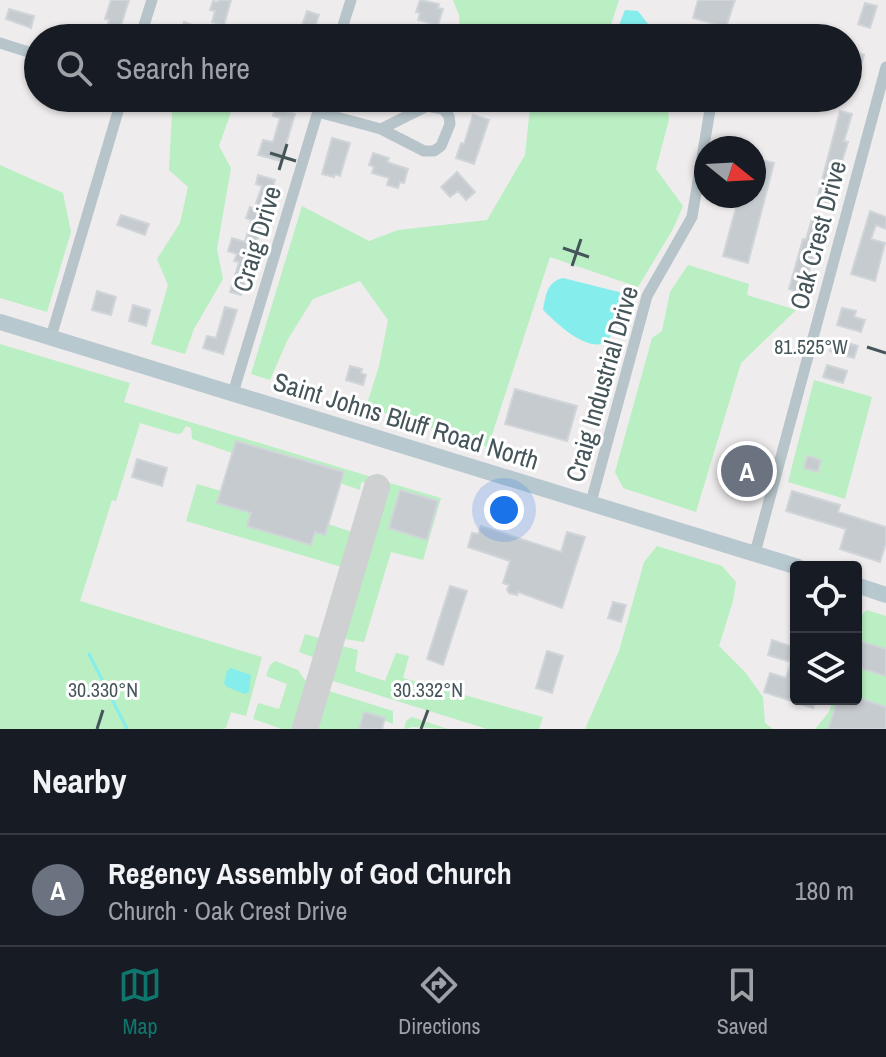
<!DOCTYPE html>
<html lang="en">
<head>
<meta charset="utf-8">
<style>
	:root { --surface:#171b24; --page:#242831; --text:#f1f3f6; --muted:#9ea1a6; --line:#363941; --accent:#0f766e }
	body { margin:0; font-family:"Archivo Narrow",sans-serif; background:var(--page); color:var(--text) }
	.controls { position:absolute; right:24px; bottom:24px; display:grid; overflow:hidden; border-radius:8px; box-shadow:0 2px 6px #0004 }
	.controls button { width:72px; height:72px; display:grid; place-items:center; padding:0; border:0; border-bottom:2px solid var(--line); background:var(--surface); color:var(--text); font:40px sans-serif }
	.compass { position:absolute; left:694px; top:136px; width:72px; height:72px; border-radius:50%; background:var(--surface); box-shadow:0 2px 6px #0004; rotate:108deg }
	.you { position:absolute; left:504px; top:510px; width:28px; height:28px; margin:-20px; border:6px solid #fff; border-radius:50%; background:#1a73e8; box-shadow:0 0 0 12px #1a73e833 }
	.badge { display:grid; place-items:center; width:52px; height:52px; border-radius:50%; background:var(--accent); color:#fff; font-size:26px; font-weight:700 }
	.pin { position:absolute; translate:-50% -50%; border:4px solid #fff; box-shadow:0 2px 8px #0006 }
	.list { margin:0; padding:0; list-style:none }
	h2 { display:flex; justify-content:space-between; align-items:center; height:104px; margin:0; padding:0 32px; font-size:34px }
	h2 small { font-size:26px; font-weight:400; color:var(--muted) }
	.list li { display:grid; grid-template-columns:52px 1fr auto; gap:24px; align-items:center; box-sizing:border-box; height:112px; padding:0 32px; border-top:2px solid var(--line) }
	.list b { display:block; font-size:30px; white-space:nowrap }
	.list p { margin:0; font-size:26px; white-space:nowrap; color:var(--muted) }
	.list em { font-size:26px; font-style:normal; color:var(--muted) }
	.icon { flex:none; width:44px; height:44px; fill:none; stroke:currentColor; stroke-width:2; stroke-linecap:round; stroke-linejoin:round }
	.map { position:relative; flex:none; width:886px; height:729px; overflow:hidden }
	.search { position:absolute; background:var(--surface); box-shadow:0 2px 6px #0004; left:24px; right:24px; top:24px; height:88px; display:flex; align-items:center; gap:20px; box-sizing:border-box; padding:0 28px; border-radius:44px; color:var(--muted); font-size:30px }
	.sheet { height:216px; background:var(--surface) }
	nav { display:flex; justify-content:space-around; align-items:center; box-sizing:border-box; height:112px; border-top:2px solid var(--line); background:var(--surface); font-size:22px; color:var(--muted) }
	nav a { display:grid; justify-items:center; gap:4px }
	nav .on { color:var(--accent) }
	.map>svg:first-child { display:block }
	.green { fill:#b9efc2; fill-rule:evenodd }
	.water { fill:#85edec }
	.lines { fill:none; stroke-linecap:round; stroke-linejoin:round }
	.stream { stroke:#85edec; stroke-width:3 }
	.taxiway { stroke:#ced0d2; stroke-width:26 }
	.building { fill:#c6cbd0; stroke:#d0d5d9; stroke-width:2 }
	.minor { stroke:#b7c5ca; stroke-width:11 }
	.secondary { stroke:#b7c8cf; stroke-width:16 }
	.ticks { fill:none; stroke:#45555a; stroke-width:3 }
	.labels { text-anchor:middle; stroke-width:6; stroke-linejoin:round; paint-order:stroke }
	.street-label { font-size:26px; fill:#45555a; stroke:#fff }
	.ticks-label { font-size:20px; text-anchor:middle; fill:#45555a; stroke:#fff; stroke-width:6; stroke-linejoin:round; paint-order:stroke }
</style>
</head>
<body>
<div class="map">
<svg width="886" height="729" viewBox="0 0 886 729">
	<rect width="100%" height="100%" fill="#efeced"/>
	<path class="green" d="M453 0H619L609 31 620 38H460L459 15Z
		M183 98H236L219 146 231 168 217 249 223 279 194 329 185 354 151 344 168 285 157 259 180 223 188 187 169 170 172 112Z
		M531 98H667L669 119 656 169 683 206 673 229 638 287 550 257 488 447 366 407 379 366 388 320 360 281 313 299 288 339 270 380 251 374 302 206 369 241 398 230 487 220 525 155Z
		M0 165 63 193 71 232 47 312 0 298Z
		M688 265 749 284 747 295 796 310 741 363 696 512 623 488 615 472 652 338 662 331 670 292Z
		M0 344 130 383 124 402 375 478 374 486 368 488 367 483 361 482 360 490 340 483 343 472 237 441 232 453 192 439 191 428 186 426 182 433 177 434 140 423 116 501 112 500 80 601 262 657 246 716 231 712 226 728 221 729H0Z
		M814 380 872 397 845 499 788 482Z
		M383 481 441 498 423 560 391 552 364 642 345 639 342 634 382 495 380 492ZM400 491 438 501 427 539 389 528Z
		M197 484 221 491 251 513 248 526 311 545 315 532 325 535 328 524 355 533 345 568 186 521Z
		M657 546 722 566 736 582 733 601 719 646 745 672 763 697 765 723 773 729H585L619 651 644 562Z
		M867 610 886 616V729H815L829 712 833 699H856C856 679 849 621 867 610Z
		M305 634 323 639 318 659 299 652Z
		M342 646 358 650 355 671 385 681 396 653 409 656 403 678 543 717 539 729H487L333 681 329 677 338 648Z
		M275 661 298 670 309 686 296 729H282L253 719 258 703 279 709 287 684 266 676 270 665Z
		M329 691 393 711V724L385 721V718L364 712 359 729H314L325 692Z
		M412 717 448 729 413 727 404 729 406 721Z"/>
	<path class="water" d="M625 10 638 11 659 38H624L619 25Z
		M563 278 619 292 624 296 625 302 608 342C586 353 558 324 543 310 546 294 547 282 563 278Z
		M231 668 251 675 249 692 245 694 227 687 224 683 227 671Z"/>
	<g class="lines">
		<path class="stream" d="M89 654 127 729"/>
		<path class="taxiway" d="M305 729 377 487"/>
	</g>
	<path class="building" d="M111 0H129L119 32 107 28 109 20 105 19Z
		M219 0H231L224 25 212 22 215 11 210 10 213 1 218 2Z
		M420 0 439 4 438 8 443 9 438 25 418 20 420 13 416 12Z
		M698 0H735L726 27 693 18Z
		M865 3 877 6 870 28 858 24Z
		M9 9 34 16 31 28 6 19Z
		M307 11 319 15 312 35 300 31Z
		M184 22 209 31 207 38H179Z
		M366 26 378 29 375 38H362Z
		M852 51 864 55 857 79 848 76Z
		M275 108 295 114 281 161 258 155 263 140 273 142 280 118 273 116Z
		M840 111 852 114 844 141 848 142 829 203 817 199Z
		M473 115 489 120 474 164 456 158 461 143 464 144Z
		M332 138 350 143 340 176 335 174 334 177 322 174Z
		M373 153 389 158 387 162 408 169 404 183 400 182 398 188 387 185 389 178 372 173 374 167 369 165Z
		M754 158 774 163 748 263 723 256 739 196H754Z
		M457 172 475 192 466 200 458 191 450 197 441 187Z
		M258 175 275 180 241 295 230 292 239 262 234 261 237 254 228 251 232 238 245 242 251 220 246 218 250 207 254 209 262 186 256 184Z
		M870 211 886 217V229L876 225 871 239 885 243 875 281 851 274Z
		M121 215 149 224 145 235 117 225Z
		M813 215 825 218 802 294 789 289 803 239 806 240Z
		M97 291 116 297 111 315 92 310Z
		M133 305 150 310 146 326 129 321Z
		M225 307 237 310 223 354 203 348 207 336 216 338Z
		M842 308 856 311 854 317 865 320 861 332 837 325Z
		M834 339 858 346 854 358 830 351Z
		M827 365 847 371 843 383 823 377Z
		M350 366 362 369 361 373 366 375 363 385 346 380Z
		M515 389 577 406 567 441 505 424Z
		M236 441 344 472 325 535 315 532 311 545 247 526 251 513 217 503Z
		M738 445 763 452 760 461 769 464 765 476 759 475 752 500 731 494 738 470 729 468Z
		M807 456 821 460 818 472 804 468Z
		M137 459 167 468 162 486 132 477Z
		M400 490 438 501 427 540 389 528Z
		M792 491 840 505 838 512 886 527V543L880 562 840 549 846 529 786 511Z
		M481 526 561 552 567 532 585 537 562 608 518 592 517 595 509 593 507 590 509 585 503 583 510 561 468 547 472 533 478 534Z
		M450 586 467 591 443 665 427 659Z
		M613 602 626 605 621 622 608 618Z
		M772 640 796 648V699H816L813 708 764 692 770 673 786 678 791 662 768 655Z
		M856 640 886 649V676L856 667Z
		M547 651 563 656 552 693 536 688Z
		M856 697 886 707V729H828L838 699Z
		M364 712 385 718 382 729H359Z"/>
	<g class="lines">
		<path class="minor" d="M140 38 152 0
			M339 38 351 0
			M0 43 38 55
			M318 112 381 129 424 151H434L441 146 450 124 449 116 443 109 427 106 381 129
			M51 337 122 98
			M233 393 322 98
			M591 502 647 296 692 217 712 98
			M755 553 886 67"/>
		<path class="secondary" d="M0 322 798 567
			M856 585 886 595"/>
	</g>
	<path class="ticks" d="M270 153 296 161M279 170 287 144M563 248 589 257M572 266 581 239M867 347 886 353M97 729 103 710M421 729 428 710"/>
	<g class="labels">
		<g class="street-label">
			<text transform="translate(818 235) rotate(-75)" y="9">Oak Crest Drive</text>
			<text transform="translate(257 239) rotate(-73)" y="9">Craig Drive</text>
			<text transform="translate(602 384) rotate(-74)" y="9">Craig Industrial Drive</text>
			<text transform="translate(406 421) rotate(17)" y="9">Saint Johns Bluff Road North</text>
		</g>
	</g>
	<g class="ticks-label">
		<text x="811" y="354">81.525°W</text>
		<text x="103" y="697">30.330°N</text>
		<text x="428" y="697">30.332°N</text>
	</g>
</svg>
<div class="controls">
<button><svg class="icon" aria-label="locate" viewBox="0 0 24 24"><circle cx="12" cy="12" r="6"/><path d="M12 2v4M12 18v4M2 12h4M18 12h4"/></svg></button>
<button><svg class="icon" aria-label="layers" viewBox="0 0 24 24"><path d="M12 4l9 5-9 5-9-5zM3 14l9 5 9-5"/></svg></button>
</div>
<svg class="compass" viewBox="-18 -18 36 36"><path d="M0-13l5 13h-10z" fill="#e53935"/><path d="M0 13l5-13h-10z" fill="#9ea1a6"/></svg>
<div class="you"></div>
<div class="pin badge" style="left:747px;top:471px;background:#6b7280">A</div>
<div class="search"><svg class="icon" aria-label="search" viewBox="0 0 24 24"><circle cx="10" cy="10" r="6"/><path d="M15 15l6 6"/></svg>Search here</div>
</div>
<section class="sheet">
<h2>Nearby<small></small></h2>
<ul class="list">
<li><span class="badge" style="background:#6b7280">A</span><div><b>Regency Assembly of God Church</b><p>Church · Oak Crest Drive</p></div><em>180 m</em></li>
</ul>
</section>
<nav>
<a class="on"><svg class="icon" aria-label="map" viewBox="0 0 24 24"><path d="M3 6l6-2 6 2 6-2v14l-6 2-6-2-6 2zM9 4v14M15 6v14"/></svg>Map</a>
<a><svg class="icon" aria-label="directions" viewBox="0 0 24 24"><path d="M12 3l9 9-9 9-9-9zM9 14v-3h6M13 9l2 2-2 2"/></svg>Directions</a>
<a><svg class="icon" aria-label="saved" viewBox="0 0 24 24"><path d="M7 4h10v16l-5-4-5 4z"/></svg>Saved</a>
</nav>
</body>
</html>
